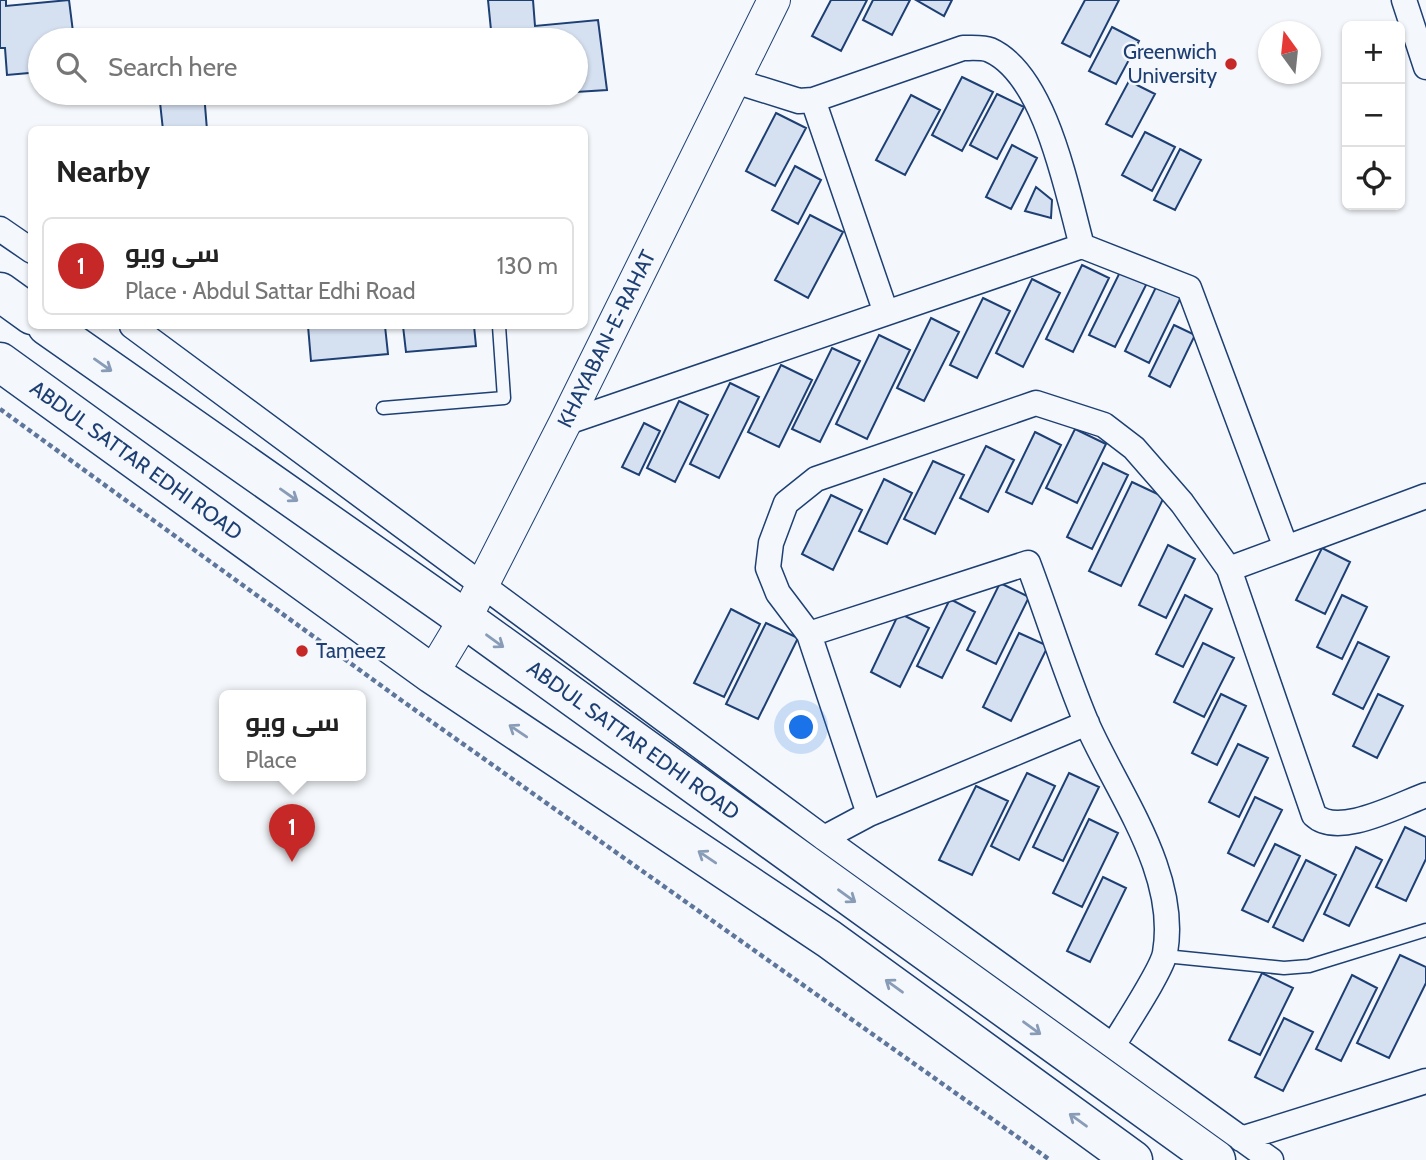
<!DOCTYPE html>
<html lang="en">
<head>
<meta charset="utf-8">
<style>
	:root { --surface:#fff; --page:#f6f6f6; --text:#222; --muted:#767676; --line:#e0e0e0; --accent:#c62828 }
	body { margin:0; font-family:Cabin,Cairo,sans-serif; background:var(--page); color:var(--text) }
	.controls { position:absolute; right:21px; top:21px; display:grid; overflow:hidden; border-radius:10px; box-shadow:0 2px 5px #0004 }
	.controls button { width:63px; height:63px; display:grid; place-items:center; padding:0; border:0; border-bottom:2px solid var(--line); background:var(--surface); color:var(--text); font:35px sans-serif }
	.compass { position:absolute; left:1258px; top:21px; width:63px; height:63px; border-radius:50%; background:var(--surface); box-shadow:0 2px 5px #0004; rotate:345deg }
	.you { position:absolute; left:802px; top:728px; width:24px; height:24px; margin:-18px; border:5px solid #fff; border-radius:50%; background:#1a73e8; box-shadow:0 0 0 10px #1a73e833 }
	.badge { display:grid; place-items:center; width:46px; height:46px; border-radius:50%; background:var(--accent); color:#fff; font-size:23px; font-weight:700 }
	.pin { position:absolute; translate:-50% -58px; filter:drop-shadow(0 2px 4px #0008) }
	.pin::after { content:''; position:absolute; top:37px; width:24px; height:21px; background:inherit; clip-path:polygon(0 0,100% 0,50% 100%) }
	.popup { position:absolute; left:219px; top:690px; width:147px; height:91px; box-sizing:border-box; display:grid; place-content:center; border-radius:10px; background:var(--surface); filter:drop-shadow(0 2px 5px #0005); font-size:23px; white-space:nowrap; color:var(--muted) }
	.popup b { font-size:26px; color:var(--text) }
	.popup::after { content:''; position:absolute; left:50%; top:100%; margin-left:-14px; border:14px solid transparent; border-top-color:var(--surface) }
	.list { margin:0; padding:0; list-style:none }
	h2 { display:flex; justify-content:space-between; align-items:center; height:91px; margin:0; padding:0 28px; font-size:30px }
	h2 small { font-size:23px; font-weight:400; color:var(--muted) }
	.list li { display:grid; grid-template-columns:46px 1fr auto; gap:21px; align-items:center; box-sizing:border-box; height:98px; margin:0 14px 14px; padding:0 14px; border:2px solid var(--line); border-radius:10px }
	.list b { display:block; font-size:26px; white-space:nowrap }
	.list p { margin:0; font-size:23px; white-space:nowrap; color:var(--muted) }
	.list em { font-size:23px; font-style:normal; color:var(--muted) }
	.icon { flex:none; width:38px; height:38px; fill:none; stroke:currentColor; stroke-width:2; stroke-linecap:round; stroke-linejoin:round }
	.map { position:relative; flex:none; width:1426px; height:1160px; overflow:hidden }
	.search { position:absolute; background:var(--surface); box-shadow:0 2px 5px #0004; left:28px; top:28px; width:560px; height:77px; display:flex; align-items:center; gap:18px; box-sizing:border-box; padding:0 24px; border-radius:38px; color:var(--muted); font-size:26px }
	.panel { position:absolute; background:var(--surface); box-shadow:0 2px 5px #0004; left:28px; top:126px; width:560px; height:203px; border-radius:10px }
	.map>svg:first-child { display:block }
	.building { fill:#d5e0f0; stroke:#1d3f73; stroke-width:2 }
	.lines { fill:none; stroke-linecap:round; stroke-linejoin:round }
	.service-casing { stroke:#1d3f73; stroke-width:15 }
	.minor-casing { stroke:#1d3f73; stroke-width:27 }
	.tertiary-casing { stroke:#1d3f73; stroke-width:34 }
	.primary-casing { stroke:#1d3f73; stroke-width:41 }
	.path { stroke:#5e769c; stroke-width:4.5; stroke-dasharray:5 3.5; stroke-linecap:butt }
	.service { stroke:#f4f7fb; stroke-width:12 }
	.minor { stroke:#f4f7fb; stroke-width:24 }
	.tertiary { stroke:#f4f7fb; stroke-width:32 }
	.primary { stroke:#f4f7fb; stroke-width:38 }
	.oneway { stroke:#889bb7 }
	.poi-dot { fill:#c62828; stroke:#f4f7fb; stroke-width:2.5 }
	.labels { text-anchor:middle; stroke-width:5; stroke-linejoin:round; paint-order:stroke }
	.poi-label { font-size:21px; fill:#1d3f73; stroke:#f4f7fb; text-anchor:end }
	.street-label { font-size:21px; fill:#1d3f73; stroke:#f4f7fb }
</style>
</head>
<body>
<div class="map">
<svg width="1426" height="1160" viewBox="0 0 1426 1160">
	<rect width="100%" height="100%" fill="#f4f7fb"/>
	<path class="building" d="M0 0H6V6L69 0 74 40H40V72L7 75 5 48H0Z
		M488 0H533L535 26 598 20 607 90 576 92V40H492Z
		M831 0H867L841 51 812 36Z
		M873 0H910L892 35 863 20Z
		M916 0H952L944 16Z
		M1085 0H1119L1090 57 1062 43Z
		M1112 27 1139 41 1116 84 1089 71Z
		M962 77 993 92 962 151 932 135Z
		M1129 81 1155 94 1132 137 1106 124Z
		M159 93H204L207 130H163Z
		M441 93H517L518 97 442 104Z
		M997 94 1024 107 997 159 970 145Z
		M911 95 940 110 905 175 876 160Z
		M776 113 806 128 775 186 746 171Z
		M1145 132 1175 147 1152 191 1122 175Z
		M1012 145 1037 158 1011 209 986 197Z
		M1180 149 1201 160 1175 210 1154 200Z
		M795 166 821 180 798 224 772 210Z
		M1036 187 1052 200 1051 218 1025 211Z
		M810 215 843 232 808 298 775 280Z
		M1082 265 1109 278 1073 352 1046 339Z
		M1122 268 1148 281 1115 347 1089 335Z
		M1032 279 1060 293 1023 367 996 353Z
		M1157 285 1181 297 1149 363 1125 351Z
		M983 298 1010 311 977 378 950 365Z
		M931 318 959 332 924 401 897 388Z
		M1174 325 1195 335 1170 387 1149 376Z
		M308 326H395H385L388 354 311 361Z
		M403 326H474L476 346 406 352Z
		M879 335 910 350 867 439 836 424Z
		M832 348 860 361 820 442 792 429Z
		M781 365 812 380 779 447 748 432Z
		M730 383 759 397 719 478 690 464Z
		M679 401 708 415 675 482 647 468Z
		M644 423 660 431 639 475 622 467Z
		M1075 429 1106 444 1077 503 1046 488Z
		M1035 432 1061 445 1032 504 1006 492Z
		M986 446 1014 460 988 512 960 498Z
		M933 461 964 475 935 534 904 519Z
		M1103 463 1128 475 1092 549 1067 537Z
		M884 479 912 493 887 544 859 531Z
		M1132 482 1164 497 1121 586 1089 571Z
		M831 495 862 510 833 570 802 554Z
		M1168 545 1195 559 1166 618 1139 605Z
		M1322 548 1350 562 1325 614 1296 600Z
		M1000 583 1029 597 996 664 967 650Z
		M1185 595 1212 609 1183 667 1156 654Z
		M1342 595 1367 607 1342 659 1317 647Z
		M950 599 975 612 942 678 917 666Z
		M731 609 760 624 724 697 694 683Z
		M899 613 929 628 900 687 871 672Z
		M766 623 798 638 758 719 726 704Z
		M1019 633 1048 646 1011 721 983 707Z
		M1358 642 1389 657 1363 709 1333 694Z
		M1203 643 1234 658 1204 717 1174 702Z
		M1221 694 1246 706 1217 765 1192 753Z
		M1378 694 1403 706 1377 758 1353 746Z
		M1238 744 1268 758 1239 817 1209 802Z
		M1027 773 1055 786 1019 860 991 846Z
		M1069 773 1099 787 1063 861 1033 847Z
		M976 786 1008 801 972 875 939 860Z
		M1255 797 1282 810 1254 866 1228 853Z
		M1089 819 1118 833 1082 907 1053 893Z
		M1405 827 1426 837V859L1406 901 1376 887Z
		M1275 844 1300 856 1268 922 1242 910Z
		M1356 847 1382 860 1349 926 1324 914Z
		M1306 860 1336 875 1303 941 1273 927Z
		M1103 877 1126 888 1090 962 1067 951Z
		M1400 955 1426 967V983L1389 1058 1357 1043Z
		M1262 973 1293 988 1260 1055 1229 1040Z
		M1352 975 1377 988 1341 1061 1316 1049Z
		M1284 1018 1313 1032 1283 1091 1255 1077Z"/>
	<g class="lines">
		<defs>
			<path id="service" d="M383 408 504 398 499 326
				M1165 956 1284 968 1309 966 1426 930"/>
			<path id="minor" d="M1404 0 1426 67
				M735 81 799 101 813 100 963 48C972 48 983 47 990 50 1046 75 1067 192 1082 246
				M813 100 886 313
				M0 229 32 251
				M132 326 824 838 1271 1160
				M565 423 1082 246 1189 288 1286 548 1229 569 1314 815C1338 838 1398 805 1426 795
				M1286 548 1426 496
				M809 634 778 593 768 568 771 543 786 503 816 479 1036 403 1104 425 1134 448 1182 503 1229 569
				M869 814 809 634 1028 563C1048 616 1065 672 1087 724 1118 794 1179 873 1165 953 1162 970 1124 1027 1113 1046
				M824 838 869 814 1087 723
				M1241 1139 1426 1081"/>
			<g id="tertiary">
				<path id="s1" d="M432 674 465 619 565 423 774 0"/>
			</g>
			<g id="primary">
				<path d="M0 292 32 315"/>
				<path id="s2" d="M47 326 465 619 1216 1160"/>
				<path id="s3" d="M0 362 432 674 829 939 1133 1160"/>
			</g>
		</defs>
		<use href="#service" class="service-casing"/>
		<use href="#minor" class="minor-casing"/>
		<use href="#tertiary" class="tertiary-casing"/>
		<use href="#primary" class="primary-casing"/>
		<path class="path" d="M0 409 401 700 1050 1160"/>
		<use href="#service" class="service"/>
		<use href="#minor" class="minor"/>
		<use href="#tertiary" class="tertiary"/>
		<use href="#primary" class="primary"/>
	</g>
	<defs><path id="oneway-shaft" d="M-6 0H5M1.5-3L5.5 0L1.5 3" fill="none" stroke-width="1.6" stroke-linecap="round" stroke-linejoin="round" transform="scale(1.75)"/></defs>
	<g class="oneway">
		<use href="#oneway-shaft" transform="translate(103 365) rotate(35)"/>
		<use href="#oneway-shaft" transform="translate(289 495) rotate(35)"/>
		<use href="#oneway-shaft" transform="translate(495 641) rotate(36)"/>
		<use href="#oneway-shaft" transform="translate(518 731) rotate(-146)"/>
		<use href="#oneway-shaft" transform="translate(707 857) rotate(-146)"/>
		<use href="#oneway-shaft" transform="translate(847 896) rotate(36)"/>
		<use href="#oneway-shaft" transform="translate(894 986) rotate(-144)"/>
		<use href="#oneway-shaft" transform="translate(1032 1028) rotate(36)"/>
		<use href="#oneway-shaft" transform="translate(1078 1120) rotate(-144)"/>
	</g>
	<g class="poi-dot">
		<circle cx="1231" cy="64" r="7"/>
		<circle cx="302" cy="651" r="7"/>
	</g>
	<g class="labels">
		<g class="poi-label">
			<text x="1217" y="59">Greenwich<tspan x="1217" dy="24">University</tspan></text>
			<text x="316" y="658" text-anchor="start">Tameez</text>
		</g>
		<g class="street-label">
			<text dy="7" stroke="none"><textPath href="#s1" startOffset="378">KHAYABAN-E-RAHAT</textPath></text>
			<text dy="7" stroke="none"><textPath href="#s3" startOffset="168">ABDUL SATTAR EDHI ROAD</textPath></text>
			<text dy="7" stroke="none"><textPath href="#s2" startOffset="718">ABDUL SATTAR EDHI ROAD</textPath></text>
		</g>
	</g>
</svg>
<div class="controls">
<button>+</button>
<button>−</button>
<button><svg class="icon" aria-label="locate" viewBox="0 0 24 24"><circle cx="12" cy="12" r="6"/><path d="M12 2v4M12 18v4M2 12h4M18 12h4"/></svg></button>
</div>
<svg class="compass" viewBox="-18 -18 36 36"><path d="M0-13l5 13h-10z" fill="#e53935"/><path d="M0 13l5-13h-10z" fill="#767676"/></svg>
<div class="you"></div>
<div class="pin badge" style="left:292px;top:862px">1</div>
<div class="popup"><b>سی ویو</b>Place</div>
<div class="search"><svg class="icon" aria-label="search" viewBox="0 0 24 24"><circle cx="10" cy="10" r="6"/><path d="M15 15l6 6"/></svg>Search here</div>
<section class="panel">
<h2>Nearby<small></small></h2>
<ul class="list">
<li><span class="badge">1</span><div><b>سی ویو</b><p>Place · Abdul Sattar Edhi Road</p></div><em>130 m</em></li>
</ul>
</section>
</div>
</body>
</html>
